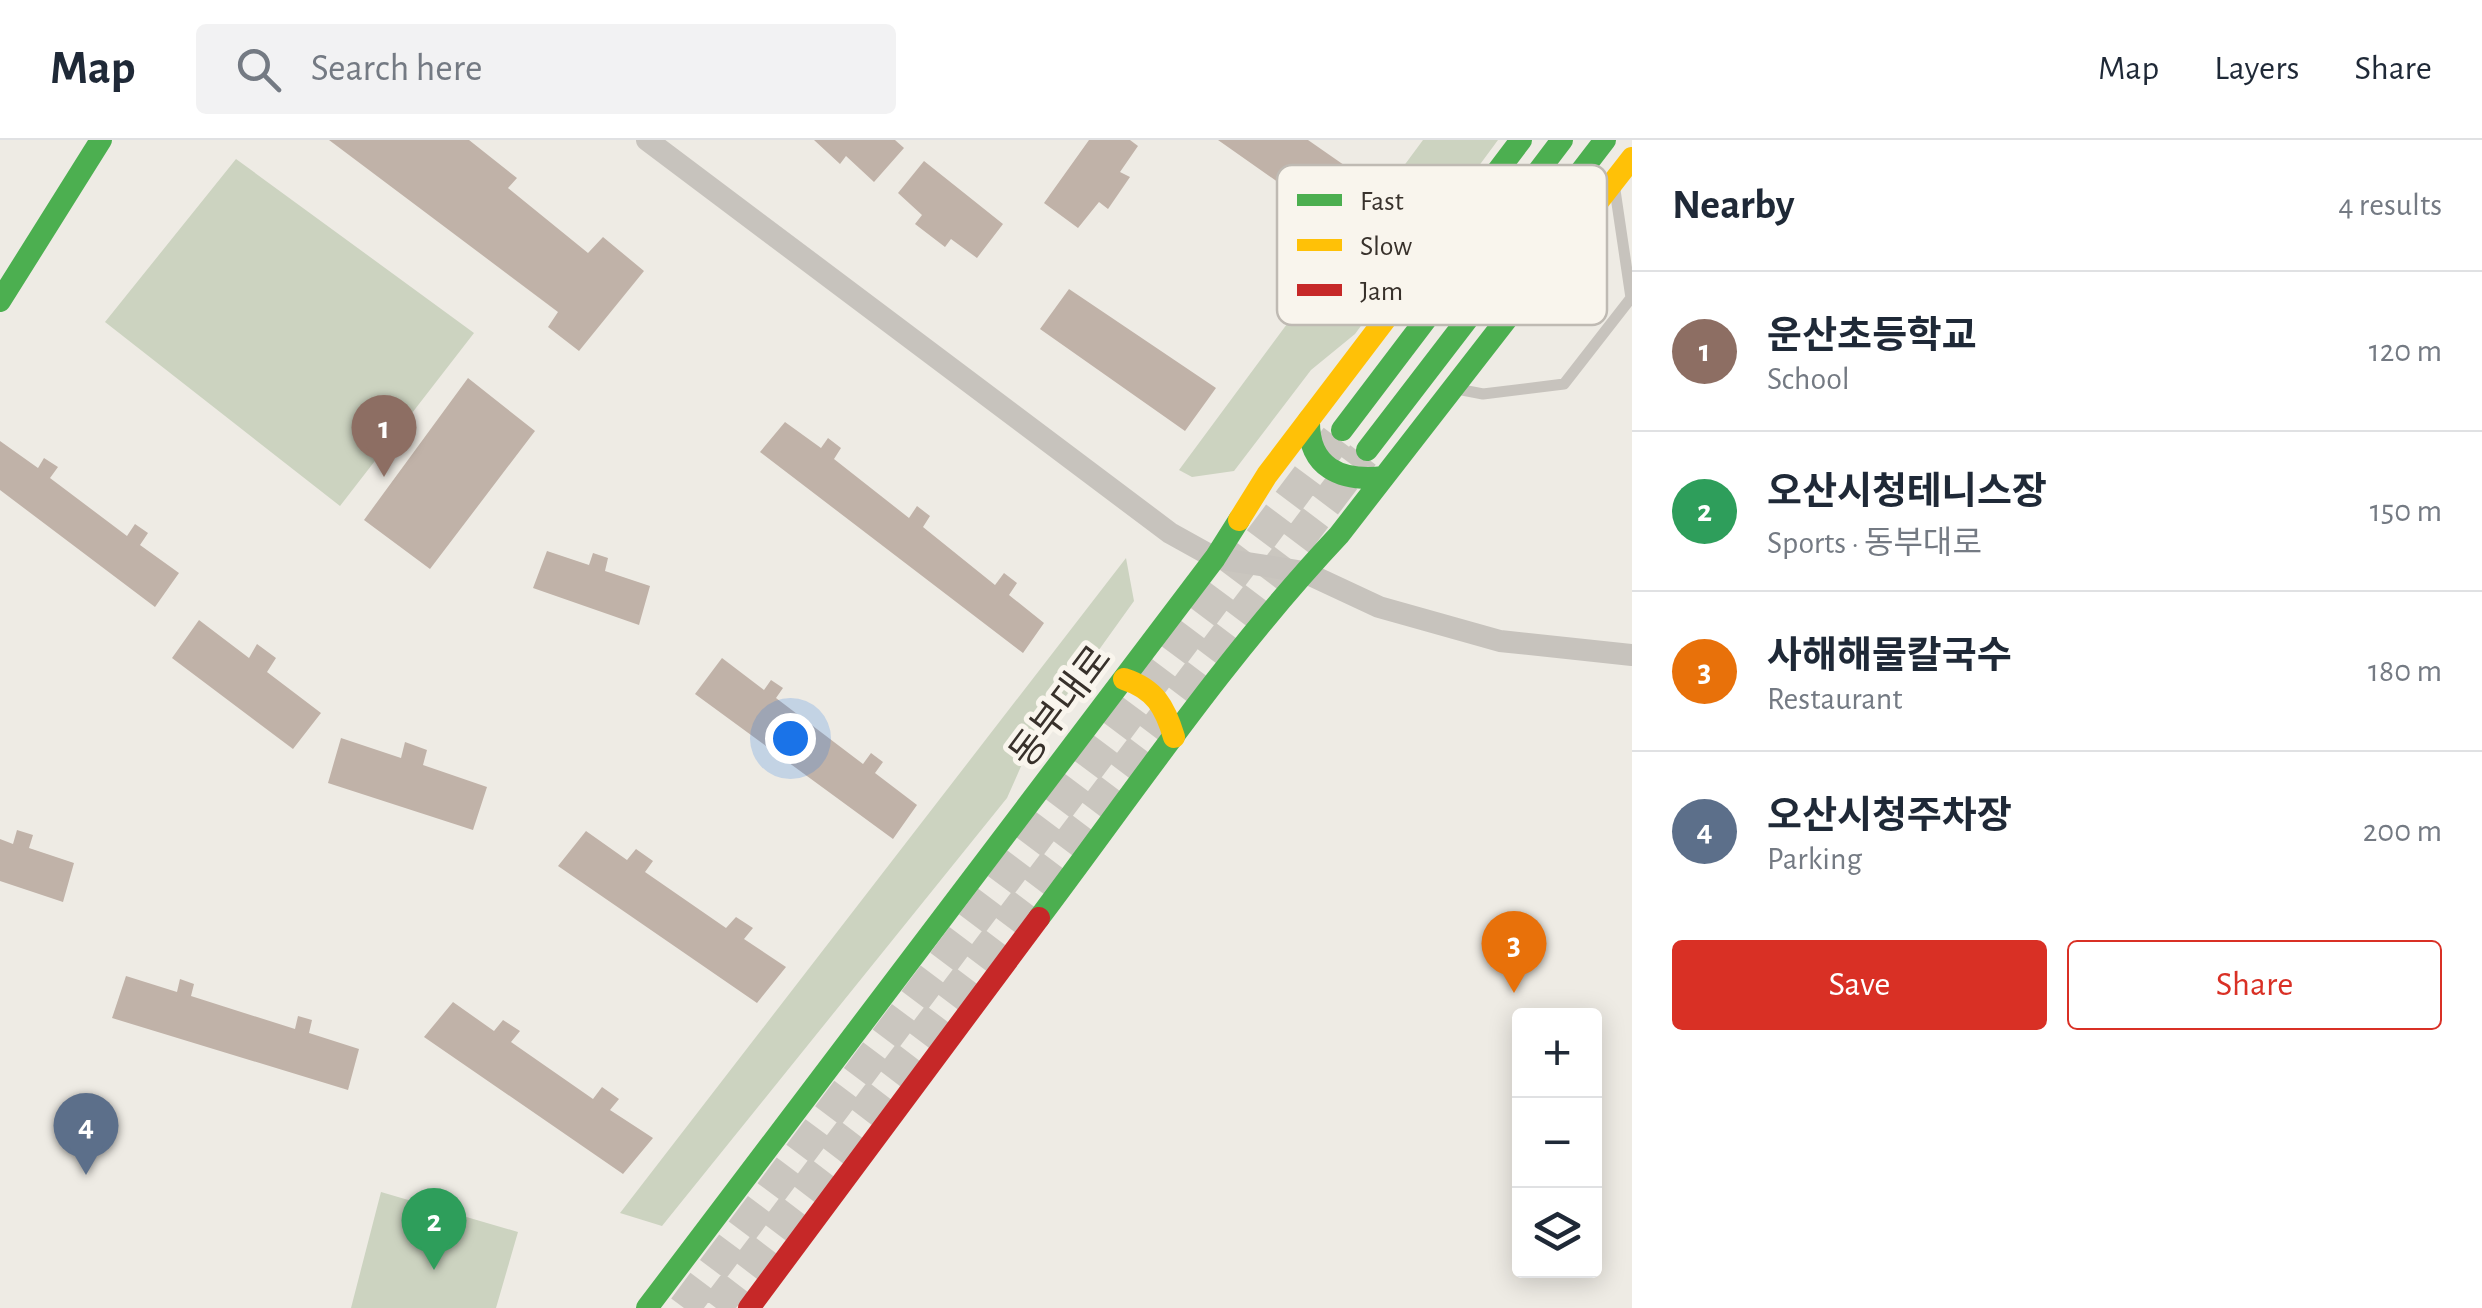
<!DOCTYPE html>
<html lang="en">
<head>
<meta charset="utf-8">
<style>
	:root { --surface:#fff; --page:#f2f2f3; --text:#1f2937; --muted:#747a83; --line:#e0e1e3; --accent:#d93025 }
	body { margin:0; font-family:"Alegreya Sans","Noto Sans KR",sans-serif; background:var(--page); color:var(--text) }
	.controls { position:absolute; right:30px; bottom:30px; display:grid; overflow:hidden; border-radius:10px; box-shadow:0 5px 25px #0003 }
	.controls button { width:90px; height:90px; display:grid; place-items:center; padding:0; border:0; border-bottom:2px solid var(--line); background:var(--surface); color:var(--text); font:50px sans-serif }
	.you { position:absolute; left:790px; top:598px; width:35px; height:35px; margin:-25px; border:8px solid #fff; border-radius:50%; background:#1a73e8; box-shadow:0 0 0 15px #1a73e833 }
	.badge { display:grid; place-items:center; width:65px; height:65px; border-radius:50%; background:var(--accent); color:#fff; font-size:32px; font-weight:700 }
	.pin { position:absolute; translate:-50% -82px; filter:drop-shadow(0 2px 5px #0008) }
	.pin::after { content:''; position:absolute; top:52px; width:35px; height:30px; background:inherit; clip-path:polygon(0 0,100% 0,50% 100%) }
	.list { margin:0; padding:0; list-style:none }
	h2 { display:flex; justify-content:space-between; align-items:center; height:130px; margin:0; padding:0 40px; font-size:42px }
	h2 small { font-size:32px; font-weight:400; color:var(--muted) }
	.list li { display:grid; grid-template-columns:65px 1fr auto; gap:30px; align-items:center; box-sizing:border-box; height:160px; padding:0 40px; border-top:2px solid var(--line) }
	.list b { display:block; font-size:38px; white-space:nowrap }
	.list p { margin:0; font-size:32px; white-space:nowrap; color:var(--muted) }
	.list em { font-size:32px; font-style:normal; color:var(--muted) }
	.actions { display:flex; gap:20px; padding:30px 40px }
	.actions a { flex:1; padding:22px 0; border:2px solid var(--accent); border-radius:10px; text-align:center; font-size:35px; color:var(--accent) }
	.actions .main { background:var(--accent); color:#fff }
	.icon { flex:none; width:55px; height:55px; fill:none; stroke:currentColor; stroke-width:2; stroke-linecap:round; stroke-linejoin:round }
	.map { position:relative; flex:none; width:1632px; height:1168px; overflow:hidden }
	header { display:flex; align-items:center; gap:60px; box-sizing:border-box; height:140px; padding:0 50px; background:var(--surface); border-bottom:2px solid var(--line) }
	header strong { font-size:48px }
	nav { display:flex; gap:55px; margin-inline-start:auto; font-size:35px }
	.search { width:700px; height:90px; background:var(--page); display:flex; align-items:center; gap:25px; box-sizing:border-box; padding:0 35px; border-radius:10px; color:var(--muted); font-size:38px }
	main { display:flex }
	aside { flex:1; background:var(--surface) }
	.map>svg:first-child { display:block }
	.green { fill:#ccd3c0 }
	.building { fill:#c0b2a8 }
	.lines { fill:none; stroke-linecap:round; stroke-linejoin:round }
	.secondary-tunnel { stroke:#cac6bf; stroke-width:32; stroke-dasharray:32 16; stroke-linecap:butt }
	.lane { stroke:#c7c3bd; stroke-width:11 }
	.street { stroke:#c7c3bd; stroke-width:22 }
	.fast { stroke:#4caf50; stroke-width:22 }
	.slow { stroke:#ffc107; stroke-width:22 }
	.jam { stroke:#c62828; stroke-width:22 }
	.labels { text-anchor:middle; stroke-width:10; stroke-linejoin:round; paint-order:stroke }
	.street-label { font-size:38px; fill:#38312b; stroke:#f9f5ed }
	.key { fill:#f9f5ed; stroke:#bfbab3; stroke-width:2.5 }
	.key-label { font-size:28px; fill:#38312b }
</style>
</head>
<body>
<header>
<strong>Map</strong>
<div class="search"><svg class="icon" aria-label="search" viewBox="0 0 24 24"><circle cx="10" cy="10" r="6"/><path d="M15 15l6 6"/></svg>Search here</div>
<nav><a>Map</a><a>Layers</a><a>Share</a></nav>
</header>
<main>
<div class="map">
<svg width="1632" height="1168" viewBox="0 0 1632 1168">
	<rect width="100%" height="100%" fill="#eeebe4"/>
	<path class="green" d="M1423 0H1498L1355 194 1311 230 1234 331 1192 337 1179 330Z
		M236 19 474 193 340 366 105 182Z
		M1126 418 1134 461 1030 606 1007 658 662 1086 620 1073Z
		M381 1052 518 1092 496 1168H351Z"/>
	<path class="building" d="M329 0H469L517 38 508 48 588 113 603 97 644 131 579 211 548 187 558 172Z
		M814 0H895L904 8 874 42 846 16 840 24Z
		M1089 0H1130L1138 6 1120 32 1130 37 1108 69 1099 62 1078 88 1044 63Z
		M1218 0H1308L1377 48 1346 90Z
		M924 21 1003 84 977 118 951 99 945 107 915 84 922 75 898 53Z
		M1069 149 1216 248 1185 291 1040 189Z
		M468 238 535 291 430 429 364 380Z
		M785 282 821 308 828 298 841 308 834 319 909 378 917 366 930 376 923 387 995 445 1004 433 1017 443 1009 455 1044 483 1023 513 760 312Z
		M0 301 38 328 44 318 58 327 50 338 127 396 135 384 148 393 140 405 179 433 155 467 0 350Z
		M547 411 589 425 593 413 608 418 605 431 650 446 639 485 533 448Z
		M199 480 249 518 257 504 276 518 267 532 321 573 293 609 172 518Z
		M722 518 764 550 771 540 783 548 776 558 863 624 871 613 883 622 875 633 917 665 893 699 695 554Z
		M341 598 401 618 405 602 427 610 423 625 487 647 473 690 328 643Z
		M17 690 33 695 29 708 74 723 63 762 0 741V699L13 704Z
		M586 691 627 720 636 709 653 721 645 732 726 788 736 777 753 788 744 799 786 827 757 863 558 726Z
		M126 836 177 852 180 839 194 844 191 856 295 889 298 876 312 880 309 893 359 909 348 950 112 878Z
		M453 862 494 891 503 880 520 891 511 902 593 959 602 947 619 959 610 970 653 998 623 1034 424 897Z"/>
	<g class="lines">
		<path class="secondary-tunnel" d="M684 1168 1342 290
			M716 1168 1363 315"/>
		<path class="lane" d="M1457 249 1483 254 1564 244 1631 158 1615 50"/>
		<path class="street" d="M647 0 1170 393 1215 418 1304 432 1379 467 1500 501 1632 515"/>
		<path class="fast" d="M1422 131 1521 0
			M0 161 101 0
			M1309 280C1308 328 1341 342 1384 337
			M1342 290 1562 0
			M1367 310 1605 0
			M1039 778C1136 649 1228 513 1339 395L1551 122
			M647 1168 1215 418 1239 380"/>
		<path class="slow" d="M1551 122 1632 18
			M1239 380 1267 335 1422 131
			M1124 539C1155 549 1165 567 1174 597"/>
		<path class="jam" d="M749 1168 1039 778"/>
	</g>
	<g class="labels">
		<g class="street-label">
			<text transform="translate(1060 566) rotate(-53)" y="13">동부대로</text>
		</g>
	</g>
	<rect x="1277" y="25" width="330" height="160" rx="15" class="key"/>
	<rect x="1297" y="54" width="45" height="12" fill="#4caf50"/>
	<rect x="1297" y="99" width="45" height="12" fill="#ffc107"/>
	<rect x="1297" y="144" width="45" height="12" fill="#c62828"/>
	<g class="key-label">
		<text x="1360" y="70">Fast</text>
		<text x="1360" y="115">Slow</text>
		<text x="1360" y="160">Jam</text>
	</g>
</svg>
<div class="controls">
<button>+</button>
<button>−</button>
<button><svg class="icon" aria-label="layers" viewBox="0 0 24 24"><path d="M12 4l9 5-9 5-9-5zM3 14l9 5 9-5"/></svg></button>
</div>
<div class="you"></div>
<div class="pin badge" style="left:384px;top:337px;background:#8d6e63">1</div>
<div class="pin badge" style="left:434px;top:1130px;background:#2e9e5b">2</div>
<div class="pin badge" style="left:1514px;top:853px;background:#e8710a">3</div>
<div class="pin badge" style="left:86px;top:1035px;background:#5c6f8a">4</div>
</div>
<aside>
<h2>Nearby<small>4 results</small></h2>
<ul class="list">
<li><span class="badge" style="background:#8d6e63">1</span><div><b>운산초등학교</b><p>School</p></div><em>120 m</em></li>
<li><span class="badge" style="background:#2e9e5b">2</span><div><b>오산시청테니스장</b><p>Sports · 동부대로</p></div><em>150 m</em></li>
<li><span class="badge" style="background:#e8710a">3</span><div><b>사해해물칼국수</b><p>Restaurant</p></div><em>180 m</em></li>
<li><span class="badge" style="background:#5c6f8a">4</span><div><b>오산시청주차장</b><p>Parking</p></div><em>200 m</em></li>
</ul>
<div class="actions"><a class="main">Save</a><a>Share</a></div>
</aside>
</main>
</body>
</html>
